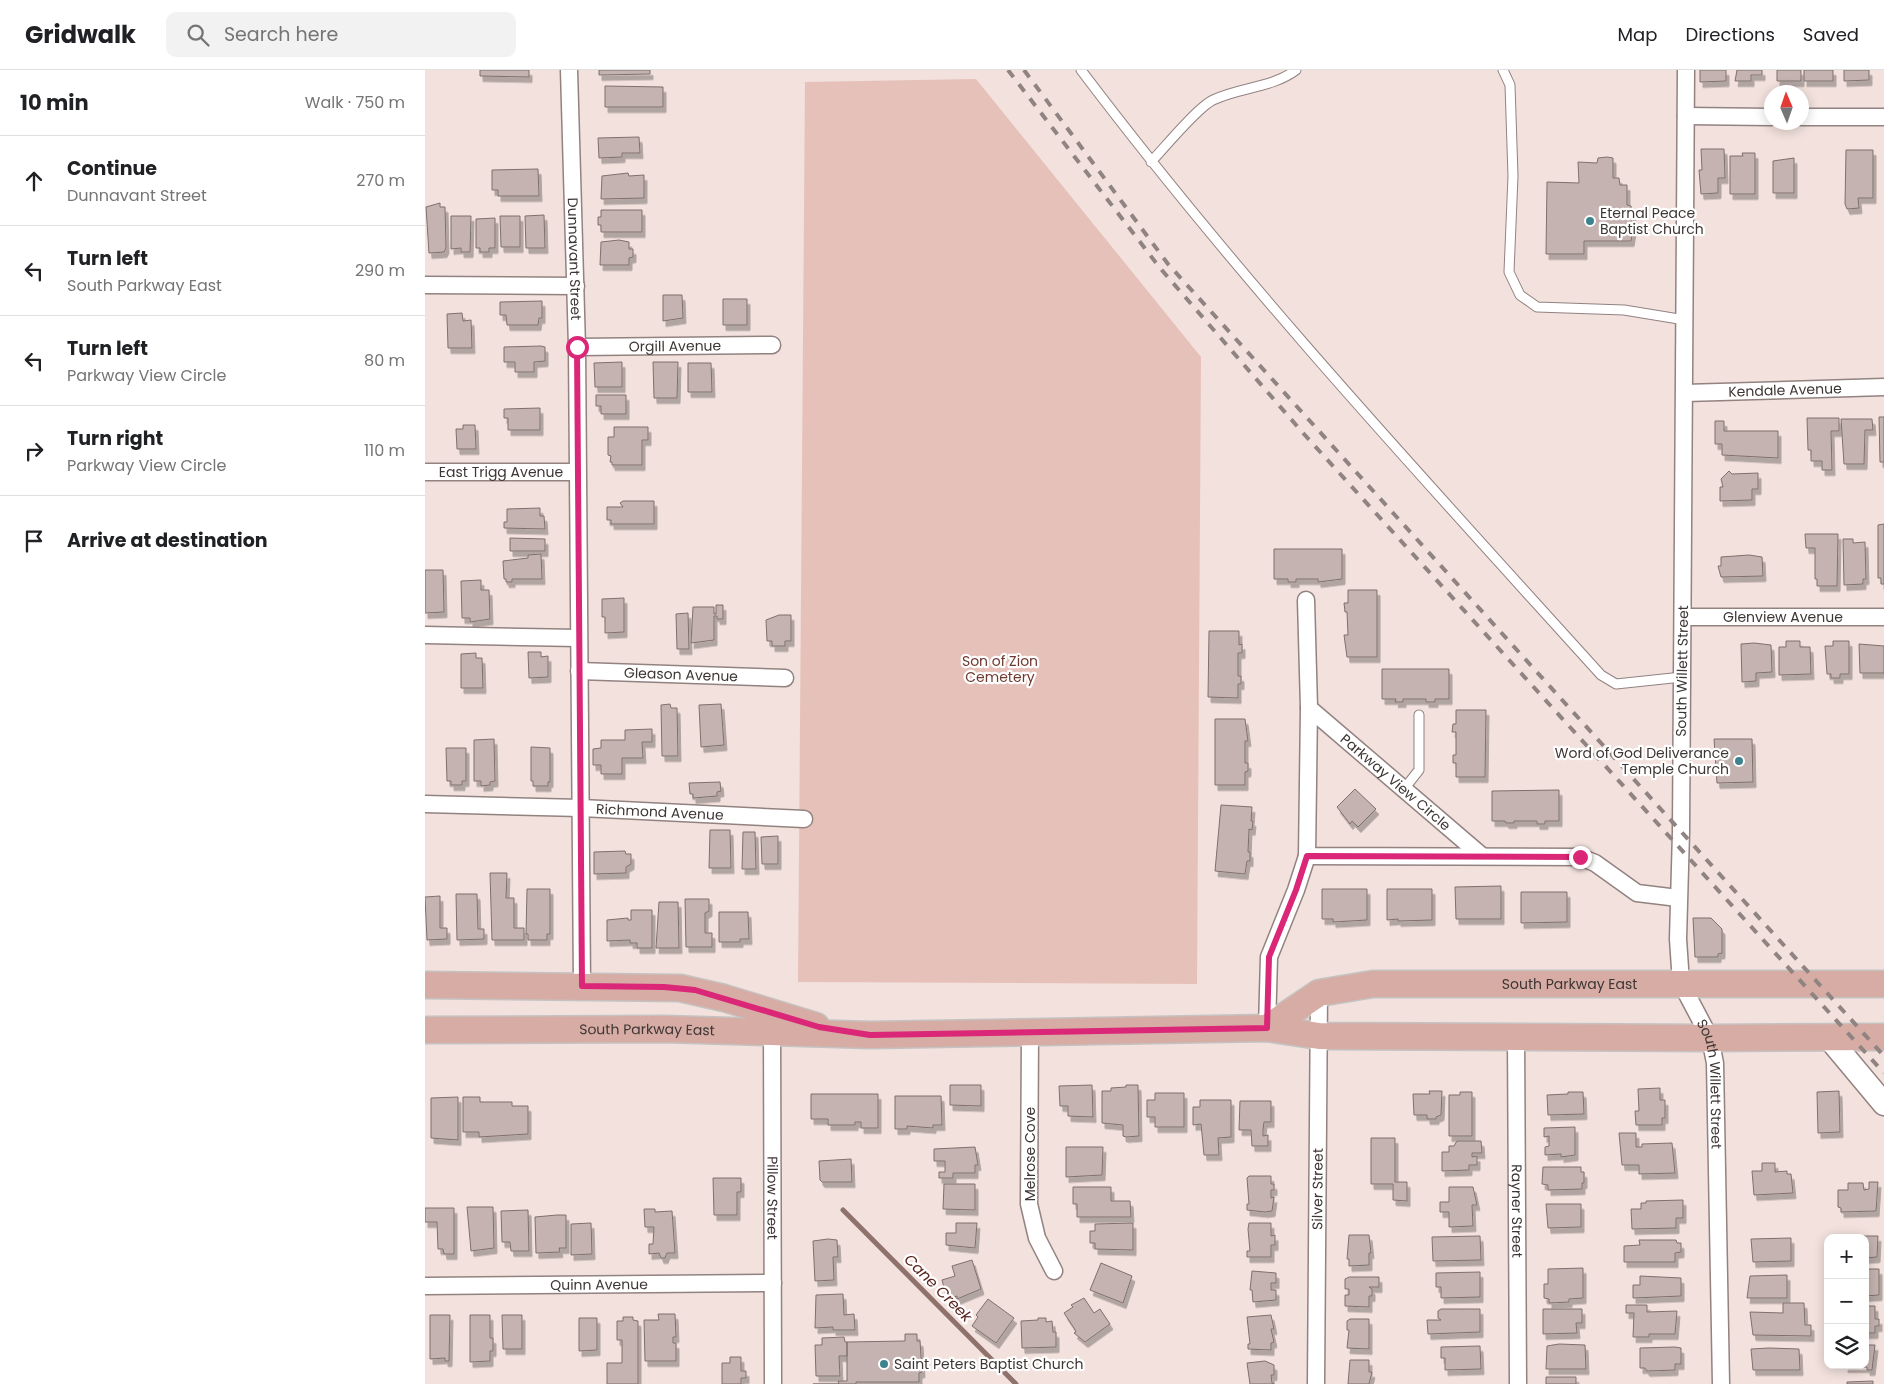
<!DOCTYPE html>
<html lang="en">
<head>
<meta charset="utf-8">
<style>
	:root { --surface:#fff; --page:#f2f2f2; --text:#202124; --muted:#757577; --line:#e0e0e0 }
	body { margin:0; font-family:Poppins,sans-serif; background:var(--page); color:var(--text) }
	.controls { position:absolute; right:15px; bottom:15px; display:grid; overflow:hidden; border-radius:10px; box-shadow:0 2px 12px #0003 }
	.controls button { width:45px; height:45px; display:grid; place-items:center; padding:0; border:0; border-bottom:1px solid var(--line); background:var(--surface); color:var(--text); font:25px sans-serif }
	.compass { position:absolute; left:1339px; top:15px; width:45px; height:45px; border-radius:50%; background:var(--surface); box-shadow:0 2px 12px #0003; rotate:358deg }
	.stop { position:absolute; width:15px; height:15px; margin:-11px; border:4px solid #db2777; border-radius:50%; background:#fff }
	.stop.end { background:#db2777; border-color:#fff; box-shadow:0 1px 5px #0008 }
	.list { margin:0; padding:0; list-style:none }
	h2 { display:flex; justify-content:space-between; align-items:center; height:65px; margin:0; padding:0 20px; font-size:21px }
	h2 small { font-size:16px; font-weight:400; color:var(--muted) }
	.list li { display:grid; grid-template-columns:32px 1fr auto; gap:15px; align-items:center; box-sizing:border-box; height:90px; padding:0 20px; border-top:1px solid var(--line) }
	.list b { display:block; font-size:19px; white-space:nowrap }
	.list p { margin:0; font-size:16px; white-space:nowrap; color:var(--muted) }
	.list em { font-size:16px; font-style:normal; color:var(--muted) }
	.icon { flex:none; width:28px; height:28px; fill:none; stroke:currentColor; stroke-width:2; stroke-linecap:round; stroke-linejoin:round }
	.map { position:relative; flex:none; width:1459px; height:1314px; overflow:hidden }
	header { display:flex; align-items:center; gap:30px; box-sizing:border-box; height:70px; padding:0 25px; background:var(--surface); border-bottom:1px solid var(--line) }
	header strong { font-size:24px }
	nav { display:flex; gap:28px; margin-inline-start:auto; font-size:18px }
	.search { width:350px; height:45px; background:var(--page); display:flex; align-items:center; gap:12px; box-sizing:border-box; padding:0 18px; border-radius:10px; color:var(--muted); font-size:19px }
	main { display:flex }
	aside { flex:1; background:var(--surface) }
	.map>svg:first-child { display:block }
	.green { fill:#e6c1ba }
	.lines { fill:none; stroke-linecap:round; stroke-linejoin:round }
	.stream { stroke:#90726d; stroke-width:5 }
	.building { fill:#c4b3b0; stroke:#7f706d; filter:url(#shadow) }
	.lane-casing { stroke:#928280; stroke-width:11 }
	.street-casing { stroke:#928280; stroke-width:19 }
	.secondary-casing { stroke:#928280; stroke-width:25 }
	.primary-casing { stroke:#c5c3c2; stroke-width:29 }
	.lane { stroke:#fff; stroke-width:9 }
	.street { stroke:#fff; stroke-width:16 }
	.secondary { stroke:#fff; stroke-width:22 }
	.primary { stroke:#d6aca4; stroke-width:26 }
	.rail { stroke:#8f8481; stroke-width:4; stroke-dasharray:9 9; stroke-linecap:butt }
	.route { stroke:#db2777; stroke-width:6 }
	.poi-dot { fill:#3d838f; stroke:#fff; stroke-width:2 }
	.labels { text-anchor:middle; stroke-width:4.5; stroke-linejoin:round; paint-order:stroke }
	.poi-label { font-size:14px; fill:#3d3634; stroke:#fff; text-anchor:start }
	.street-label { font-size:14px; fill:#3d3634; stroke:#fff }
	.park-label { font-size:14px; fill:#6f3930; stroke:#fff }
	.water-label { font-size:15px; font-style:italic; fill:#5a261e; stroke:#fff }
</style>
</head>
<body>
<header>
<strong>Gridwalk</strong>
<div class="search"><svg class="icon" aria-label="search" viewBox="0 0 24 24"><circle cx="10" cy="10" r="6"/><path d="M15 15l6 6"/></svg>Search here</div>
<nav><a>Map</a><a>Directions</a><a>Saved</a></nav>
</header>
<main>
<aside>
<h2>10 min<small>Walk · 750 m</small></h2>
<ul class="list">
<li><svg class="icon" aria-label="ahead" viewBox="0 0 24 24"><path d="M12 20V5M6 11l6-6 6 6"/></svg><div><b>Continue</b><p>Dunnavant Street</p></div><em>270 m</em></li>
<li><svg class="icon" aria-label="left" viewBox="0 0 24 24"><path d="M17 20v-9H6M10 6l-5 5 5 5"/></svg><div><b>Turn left</b><p>South Parkway East</p></div><em>290 m</em></li>
<li><svg class="icon" aria-label="left" viewBox="0 0 24 24"><path d="M17 20v-9H6M10 6l-5 5 5 5"/></svg><div><b>Turn left</b><p>Parkway View Circle</p></div><em>80 m</em></li>
<li><svg class="icon" aria-label="right" viewBox="0 0 24 24"><path d="M7 20v-9h11M14 6l5 5-5 5"/></svg><div><b>Turn right</b><p>Parkway View Circle</p></div><em>110 m</em></li>
<li><svg class="icon" aria-label="arrive" viewBox="0 0 24 24"><path d="M6 21V4h12l-3 4 3 4H6"/></svg><div><b>Arrive at destination</b></div></li>
</ul>
</aside>
<div class="map">
<svg width="1459" height="1314" viewBox="0 0 1459 1314">
	<defs>
		<filter id="shadow"><feDropShadow dx="3" dy="5.5" stdDeviation="0" flood-color="#0004"/></filter>
	</defs>
	<rect width="100%" height="100%" fill="#f2e1dd"/>
	<path class="green" d="M551 9 776 287 772 914 373 912 380 12Z"/>
	<g class="lines">
		<path class="stream" d="M418 1140 591 1314"/>
	</g>
	<path class="building" d="M55 0H104V7L55 6Z
		M174 0H225V4L174 5Z
		M1275 0H1301V11L1275 12Z
		M1312 0H1337V5H1326V11H1310Z
		M1352 0H1376V11H1352Z
		M1379 0H1408V11H1379Z
		M1419 0H1444V10L1419 11Z
		M180 16 238 17V37H180Z
		M214 67 215 83H197V87L174 88 173 68Z
		M1276 79H1299L1300 108H1293V123L1276 124 1274 100H1277Z
		M1421 80H1448V128H1433L1434 138 1422 139 1420 134Z
		M1317 83H1330V124H1305V86H1318Z
		M1182 87 1188 88V108H1194L1195 115H1202V135L1206 136 1209 153 1206 171H1159V184H1121L1122 112 1154 113 1153 92 1172 93 1173 88Z
		M1369 88V123H1348V91Z
		M113 99 114 126H73V120H67V100Z
		M203 103 204 106 219 105V128L176 129 177 106Z
		M15 133V137H20L21 178 19 182 4 183 1 137Z
		M176 140H217V162H176V155H173V147H176Z
		M119 145 120 178H101L100 146Z
		M26 146H46L45 182H36V178L26 179Z
		M75 146H95V177H76Z
		M70 148V178H64V182H55V178H51V149Z
		M194 170 204 172V179H208V187L204 188V195H175L176 172Z
		M238 225H257L258 248 238 251Z
		M298 229H322V255H298Z
		M117 231V248H114L113 255H82L81 245H75V232Z
		M37 243 38 251 46 250 47 278H23L22 244Z
		M116 276 120 277V291L109 292V302H90V292H79V277Z
		M197 292V317H170L169 293Z
		M228 292H253L252 328H229Z
		M263 293H286L287 322H263Z
		M171 325H201V344H176V336H171Z
		M115 338V360H83V348H79V339Z
		M1454 347H1459V392H1455Z
		M1382 348H1414V361H1406L1407 400H1397V391H1386V380H1383Z
		M1416 349H1447L1448 360H1440L1439 394H1419Z
		M1290 351H1299V361H1353V388L1297 385V374H1290Z
		M38 355H50L51 379H32L31 359H38Z
		M189 357H223V370H217V395H187V392H185L186 386 183 385V367H189Z
		M1304 401 1307 404 1333 403V419H1327V430L1295 431V417H1298L1296 409Z
		M198 431H229V454H186V450H182V437H198L195 433Z
		M115 438V446H119L120 459 79 458V452H82V439Z
		M1459 454V514H1456V508H1453V455Z
		M1380 464H1413L1412 516H1392V509H1390V478H1381Z
		M85 468 120 469V481H85Z
		M1418 469H1428V473L1440 472 1441 509H1438V514L1419 515Z
		M849 479H917V509L893 512V509H871V512H863V509H849Z
		M116 484 117 509H87V512H81V509H79L78 491 103 488V485Z
		M1324 485 1337 487 1338 506 1296 507 1293 496H1296V487Z
		M0 500H18L19 542 0 543Z
		M56 510V520H64L65 549 45 552V548H37L36 511Z
		M923 520H952V587H922L919 565H923L922 542H920L919 533H923Z
		M199 528V562L180 563V547H177V529Z
		M291 535H298V549H292V546H289V570L266 573 268 537H289V544H291Z
		M263 543 264 579H252L251 544Z
		M354 545H366V571H360V576H347V571H342L341 550Z
		M784 561H814V575L817 574V583H813V606H816V614H813V628L783 627Z
		M1361 571H1375V577H1385L1386 604 1354 605V577H1361Z
		M1408 571H1424V604H1415V608H1406V604H1402L1400 576H1408Z
		M1329 573 1346 575 1347 602 1331 603V611L1317 612 1316 574Z
		M1434 574 1459 576V603H1435Z
		M103 582H116V587L123 586V607L104 608Z
		M51 583V588H57L58 618H36V584Z
		M957 599H1024V629H1010V632H1001V629H978V632H970L971 629H957Z
		M245 634 246 638H252L253 686H237L236 635Z
		M296 634 299 675 276 677 274 635Z
		M1031 640H1061L1060 707H1031V693H1028V685H1031V662H1027L1028 654H1031Z
		M790 649H820L823 671H820V693H823V701L820 702V715H790Z
		M227 659V672H217L218 688H197V704H176V695H168V679L176 678V670H200V660Z
		M69 669 70 711 65 712V715L56 716V711H49V670Z
		M1289 669H1327L1328 712 1292 713Z
		M106 677 125 678V712H123V716H108V711H106Z
		M21 678H41V711H37V715H26V711H22Z
		M295 712 296 721 292 722V726L268 728V724H265L264 713Z
		M930 719 951 739 933 757 927 751 925 754 912 737Z
		M1134 720V751H1120V754H1112V751H1089V753H1081L1080 751H1067V721Z
		M796 735 827 737 826 751H828L827 760 824 759 823 782H825V791H822L820 804 790 801Z
		M285 760H305L306 798H284Z
		M318 762H330L331 799H317Z
		M353 766V794H337L336 767Z
		M200 781 201 784H206V794L201 797V803L169 804V782Z
		M65 803H82L81 828H89V858H99V870H67Z
		M1076 816V849H1031L1030 817Z
		M102 819H125V864H122V870H103V864H101Z
		M897 819H942V850L908 852V849H897Z
		M962 819H1007V850L973 851V849L962 850Z
		M1096 822H1142V852L1096 853Z
		M31 824H52L53 859H59V869L32 870Z
		M15 826V858H22V869L2 870 0 827Z
		M260 829H284V841L280 843V863H287V877H261Z
		M234 832H253L254 878H231Z
		M206 840H227V878H212V873H205V870L182 871V850L203 848V850H206Z
		M294 842H323L324 869H315V872H294Z
		M1268 848H1286L1297 859V883L1293 884V887H1270Z
		M525 1015H556V1036L525 1035Z
		M667 1015 668 1047 643 1046V1036H635L634 1016Z
		M701 1015H713L714 1066 701 1067 698 1066V1055L677 1053V1021H686V1018L701 1017Z
		M1235 1018V1030H1240V1048H1237V1055H1211L1210 1041H1214L1213 1019Z
		M1004 1021H1017L1016 1045 1011 1047V1049H1002V1045H989L988 1024H1005Z
		M1414 1021 1415 1062 1393 1063 1392 1022Z
		M1035 1022H1047V1066H1024V1025H1035Z
		M1143 1022H1158L1159 1044 1123 1045 1122 1025 1143 1024Z
		M730 1023H759V1057H730V1047H722V1030H730Z
		M386 1024H453V1058H436V1052H430V1055H403V1049H386Z
		M470 1026H516L517 1055H508V1058L482 1056V1059H470Z
		M33 1027V1070L6 1068V1028Z
		M38 1027H55V1032H87V1036H103V1064L54 1067V1062H38Z
		M775 1030H806V1067L793 1068 794 1085H779L776 1054 768 1055V1037H775Z
		M815 1031H846V1052H839L838 1060V1066L843 1065V1076H827L826 1060H814Z
		M1150 1057V1085L1136 1087V1084L1120 1085V1077L1124 1076V1066L1119 1067V1058Z
		M1194 1063H1211V1077H1217V1074L1247 1073 1250 1103 1214 1104V1095H1197Z
		M946 1068H970V1112H982V1131L968 1130V1114H946Z
		M1032 1071H1056L1057 1083H1047V1087L1052 1086V1095H1044V1100L1017 1101V1082H1024V1076H1029Z
		M550 1077 553 1095H550V1103H528V1108H514V1102H520V1091H509V1079Z
		M641 1077H678L677 1105 641 1107Z
		M426 1089 427 1112H397L395 1110 394 1091Z
		M1337 1093H1350V1102L1362 1101V1104H1366L1368 1123 1329 1125 1327 1101H1337Z
		M1118 1097H1156V1102H1159V1113H1157V1119L1123 1120V1115L1117 1114Z
		M824 1106H846V1114H849V1120H846V1128L849 1127 847 1141 840 1142 822 1140V1134H824L822 1108Z
		M288 1108H316V1122H312V1145H289Z
		M1444 1112H1453L1451 1141 1416 1142V1138L1413 1137V1120H1423V1113H1438L1439 1120 1444 1119Z
		M519 1114H550V1140L518 1139Z
		M648 1117H686V1131H705L706 1147H652V1134H648Z
		M1024 1117H1048L1052 1135H1047L1048 1156 1024 1157V1142H1015V1132H1024Z
		M1258 1130V1148H1251V1158L1207 1159 1206 1139H1216V1133H1221V1131Z
		M1121 1134H1156V1157L1123 1158Z
		M42 1137H68L69 1178 46 1181Z
		M0 1138H29V1184H19L18 1179H13L12 1152H0Z
		M219 1139H230V1142L247 1141 250 1183H242L240 1188H236L234 1183 224 1184V1174H228L229 1157H220Z
		M103 1140 104 1181H86L85 1172H77L76 1141Z
		M132 1145H141V1178H134L135 1182 111 1183 110 1147Z
		M166 1153 167 1184 146 1185V1154Z
		M531 1153H552L550 1178 521 1175V1163H531Z
		M708 1153V1180L670 1179V1173H665V1161H670V1154Z
		M824 1153H846V1166L850 1165V1175H846V1187H822V1181H825L823 1159Z
		M924 1165H944L946 1183H944V1195L924 1196V1189H922Z
		M1055 1166 1056 1190 1008 1191 1007 1167Z
		M1423 1166H1453L1452 1187 1440 1188V1168Z
		M1366 1168V1191L1328 1192 1326 1169Z
		M403 1169 412 1170 413 1187H408L409 1210 390 1211 388 1171Z
		M1214 1170H1251L1252 1173H1256V1182L1250 1183V1192H1199V1176L1215 1175Z
		M547 1190 556 1219 532 1229V1226L522 1229 517 1210 530 1206 527 1196Z
		M676 1193 707 1206 698 1233 665 1220Z
		M1158 1198V1228L1144 1229V1232L1124 1233V1229L1119 1228V1214H1123V1199Z
		M1440 1199H1454V1225L1440 1226Z
		M827 1201 851 1203V1213H846V1220H851V1230L828 1232 827 1220H825Z
		M1055 1202V1227L1016 1228V1217H1011V1203Z
		M1362 1205V1228H1322L1325 1206Z
		M1215 1206 1256 1208V1226L1208 1228V1215H1215Z
		M924 1207H954V1217H944L947 1219V1226H944V1237L920 1236V1225H924V1219H920V1209Z
		M418 1224 419 1245 429 1244 430 1260H408V1257L390 1258 391 1225Z
		M659 1228 669 1243 675 1239 685 1254 660 1272 649 1263 651 1262 649 1258 639 1243 648 1237 646 1235Z
		M563 1229 589 1248 571 1273 547 1256 553 1247 551 1245Z
		M1358 1233H1379L1380 1255H1386V1266L1328 1265 1325 1242 1358 1243Z
		M1201 1235H1222V1242L1252 1241 1250 1264H1224V1267H1208L1209 1243H1201Z
		M1440 1236H1450V1249H1454V1256H1450V1263H1440Z
		M1016 1239H1055V1262L1003 1264 1002 1250H1016L1013 1248V1241Z
		M1118 1239H1157V1253H1151L1152 1263 1118 1264Z
		M233 1244H250L251 1267H248V1273H251V1291H220L219 1250H234Z
		M5 1245H25L24 1291H20V1288L5 1289Z
		M45 1245H65V1268H68V1281H65V1291L45 1292Z
		M77 1245H97V1279H78Z
		M846 1245 849 1259H846L849 1272 846 1273V1280L823 1279V1274H825L822 1247Z
		M198 1247H208V1250L213 1251V1314H182V1293H197V1270H192V1251H198Z
		M154 1248H172V1280L154 1281Z
		M613 1248H621V1252L627 1251 628 1262H631V1277L597 1278 596 1251 613 1250Z
		M925 1249H944V1279L922 1278 924 1260H922V1251Z
		M480 1264H492V1271H495L497 1302 494 1303V1312H431V1314H388H414L413 1311H422V1272L480 1271Z
		M419 1267 420 1272H422V1286H414L415 1306H391L390 1275H397V1268Z
		M1134 1274 1160 1275 1161 1299H1121L1122 1276Z
		M1440 1275H1450L1447 1300H1442V1297H1420V1295H1440Z
		M1055 1276 1056 1299 1020 1300V1288H1016V1277Z
		M1250 1277 1256 1278V1294H1250V1300L1222 1301 1220 1298H1215V1278Z
		M1344 1278 1374 1279 1375 1300H1328L1326 1279Z
		M305 1287H316V1301H321V1308H316V1314H297V1293H305Z
		M925 1290H944V1302H947L944 1314H923Z
		M840 1291 849 1295V1305H846L847 1313 849 1314H825L822 1293Z
		M1121 1307H1151V1314H1121Z
		M1448 1311V1314H1422V1312Z"/>
	<g class="lines">
		<defs>
			<path id="lane" d="M656 0C816 212 998 408 1176 605L1191 614 1257 607
				M1078 0 1085 15 1088 106 1084 202 1095 225 1112 237 1199 240 1260 250
				M726 92C739 78 773 37 788 30 815 17 847 18 871 0
				M979 719 994 700V645"/>
			<g id="street">
				<path id="s1" d="M144 0 152 277 157 916"/>
				<path id="s2" d="M1261 0 1256 762 1253 869 1256 913 1285 968 1290 993 1296 1314"/>
				<path d="M1261 46 1346 47"/>
				<path d="M1376 47H1459"/>
				<path d="M0 215 151 216"/>
				<path id="s3" d="M152 277 347 275"/>
				<path id="s4" d="M1260 323 1459 317"/>
				<path id="s5" d="M0 402H152"/>
				<path d="M881 530 884 638 882 786 1155 787 1170 793 1212 823 1253 828"/>
				<path id="s6" d="M1258 547H1459"/>
				<path d="M0 565 153 568"/>
				<path id="s7" d="M154 601 360 608"/>
				<path id="s8" d="M884 638 1057 786"/>
				<path id="s9" d="M0 734 156 738 379 749"/>
				<path id="s10" d="M347 953 348 1314"/>
				<path d="M842 958 844 887 871 820 882 786"/>
				<path d="M605 962 604 1134 612 1168 629 1201"/>
				<path id="s11" d="M1091 967 1093 1314"/>
				<path id="s12" d="M0 1216 348 1213"/>
				<path id="s13" d="M891 1314 894 923"/>
			</g>
			<path id="secondary" d="M1403 967 1459 1034"/>
			<g id="primary">
				<path d="M0 915 255 918 299 928 391 956"/>
				<path id="s14" d="M842 958 894 923 948 914H1459"/>
				<path id="s15" d="M0 960 240 959 445 965 842 958 894 966 1285 968 1459 967"/>
			</g>
		</defs>
		<use href="#lane" class="lane-casing"/>
		<use href="#street" class="street-casing"/>
		<use href="#secondary" class="secondary-casing"/>
		<use href="#primary" class="primary-casing"/>
		<use href="#lane" class="lane"/>
		<use href="#street" class="street"/>
		<use href="#secondary" class="secondary"/>
		<use href="#primary" class="primary"/>
		<path class="rail" d="M583 0 735 198 878 363 1459 1003
			M599 0 743 194 1459 986"/>
	</g>
	<g class="lines">
		<path class="route" d="M152 277 157 916 239 917 270 920 394 957 445 965 842 958 844 887 871 820 882 786 1155 787"/>
	</g>
	<g class="poi-dot">
		<circle cx="1165" cy="151" r="5"/>
		<circle cx="1314" cy="691" r="5"/>
		<circle cx="459" cy="1294" r="5"/>
	</g>
	<g class="labels">
		<g class="poi-label">
			<text x="1175" y="148">Eternal Peace<tspan x="1175" dy="16">Baptist Church</tspan></text>
			<text x="1304" y="688" text-anchor="end">Word of God Deliverance<tspan x="1304" dy="16">Temple Church</tspan></text>
			<text x="469" y="1299">Saint Peters Baptist Church</text>
		</g>
		<g class="street-label">
			<text dy="5" stroke="none"><textPath href="#s1" startOffset="189">Dunnavant Street</textPath></text>
			<text dy="5" stroke="none"><textPath href="#s3" startOffset="98">Orgill Avenue</textPath></text>
			<text dy="5" stroke="none"><textPath href="#s4" startOffset="100">Kendale Avenue</textPath></text>
			<text dy="5" stroke="none"><textPath href="#s5" startOffset="76">East Trigg Avenue</textPath></text>
			<text dy="5" stroke="none"><textPath href="#s6" startOffset="100">Glenview Avenue</textPath></text>
			<text transform="translate(1257 601) rotate(-89)" y="5">South Willett Street</text>
			<text dy="5" stroke="none"><textPath href="#s7" startOffset="102">Gleason Avenue</textPath></text>
			<text dy="5" stroke="none"><textPath href="#s8" startOffset="114">Parkway View Circle</textPath></text>
			<text dy="5" stroke="none"><textPath href="#s9" startOffset="235">Richmond Avenue</textPath></text>
			<text dy="5" stroke="none"><textPath href="#s14" startOffset="314">South Parkway East</textPath></text>
			<text dy="5" stroke="none"><textPath href="#s15" startOffset="222">South Parkway East</textPath></text>
			<text dy="5" stroke="none"><textPath href="#s2" startOffset="1021">South Willett Street</textPath></text>
			<text transform="translate(605 1084) rotate(-90)" y="5">Melrose Cove</text>
			<text dy="5" stroke="none"><textPath href="#s13" startOffset="195">Silver Street</textPath></text>
			<text dy="5" stroke="none"><textPath href="#s10" startOffset="175">Pillow Street</textPath></text>
			<text dy="5" stroke="none"><textPath href="#s11" startOffset="174">Rayner Street</textPath></text>
			<text dy="5" stroke="none"><textPath href="#s12" startOffset="174">Quinn Avenue</textPath></text>
		</g>
		<g class="park-label">
			<text x="575" y="596">Son of Zion<tspan x="575" dy="16">Cemetery</tspan></text>
		</g>
		<g class="water-label">
			<text transform="translate(513 1218) rotate(45)" y="5">Cane Creek</text>
		</g>
	</g>
</svg>
<div class="controls">
<button>+</button>
<button>−</button>
<button><svg class="icon" aria-label="layers" viewBox="0 0 24 24"><path d="M12 4l9 5-9 5-9-5zM3 14l9 5 9-5"/></svg></button>
</div>
<svg class="compass" viewBox="-18 -18 36 36"><path d="M0-13l5 13h-10z" fill="#e53935"/><path d="M0 13l5-13h-10z" fill="#757577"/></svg>
<div class="stop" style="left:152px;top:277px"></div>
<div class="stop end" style="left:1155px;top:787px"></div>
</div>
</main>
</body>
</html>
